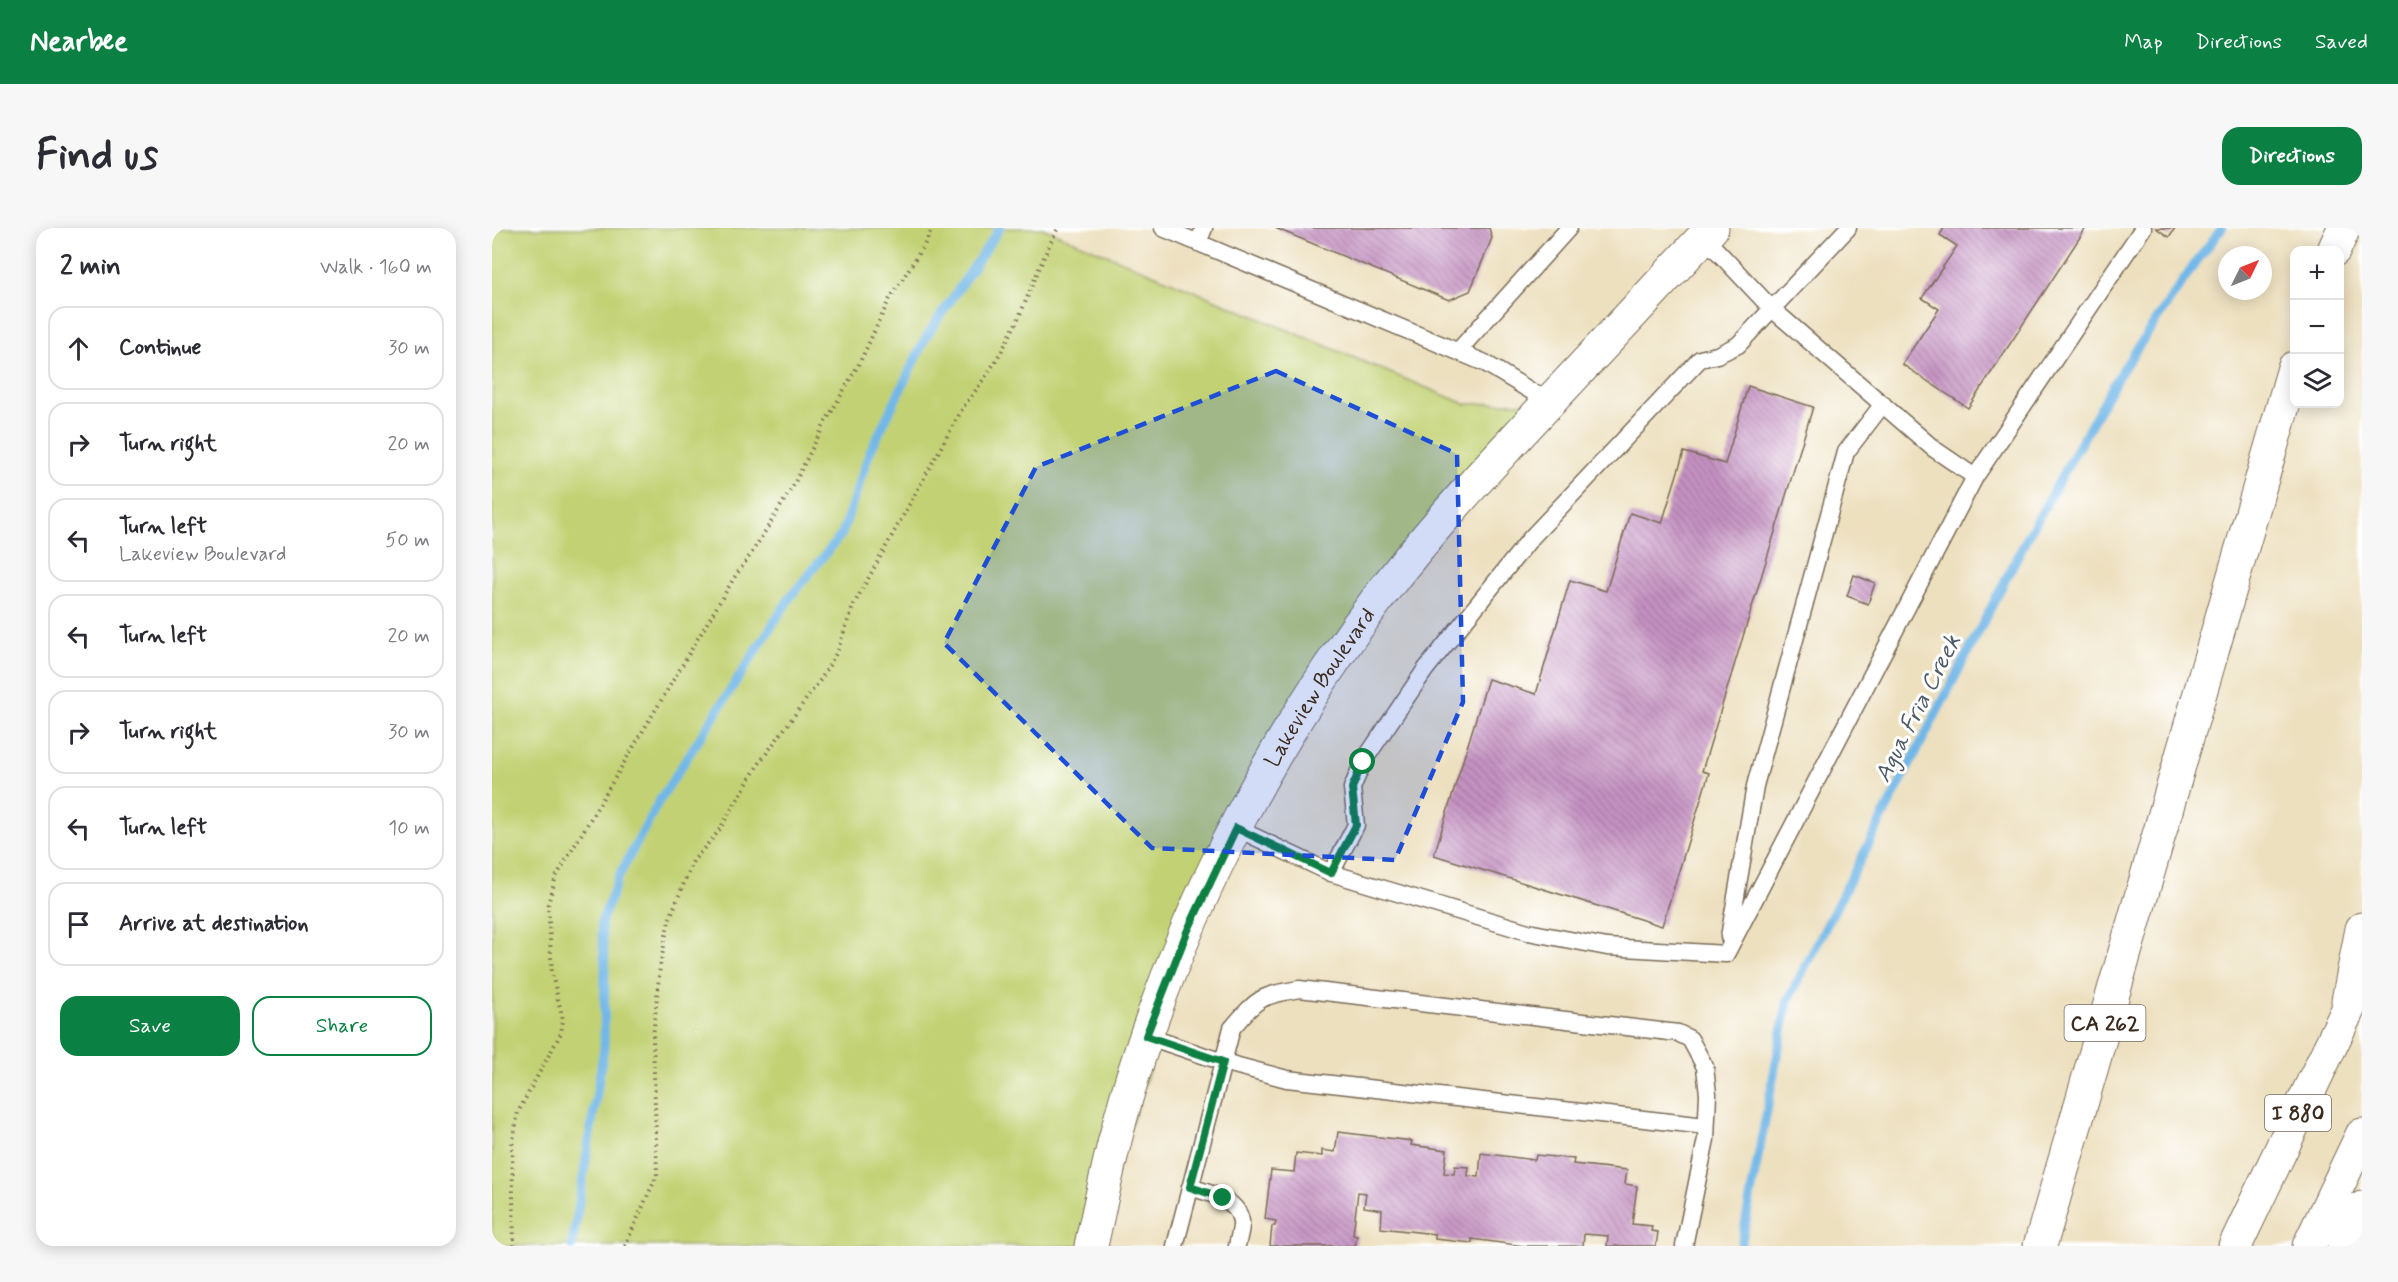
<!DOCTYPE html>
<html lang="en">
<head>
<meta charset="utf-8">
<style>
	:root { --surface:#fff; --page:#f7f7f7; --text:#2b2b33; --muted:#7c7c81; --line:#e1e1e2; --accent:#0b8043 }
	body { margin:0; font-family:Mynerve,sans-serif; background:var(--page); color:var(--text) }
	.controls { position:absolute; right:18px; top:18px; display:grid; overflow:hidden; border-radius:12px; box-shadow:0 3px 15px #0003 }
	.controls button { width:54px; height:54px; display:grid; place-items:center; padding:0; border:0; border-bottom:2px solid var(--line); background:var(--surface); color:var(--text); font:30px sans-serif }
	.compass { position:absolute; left:1726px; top:18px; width:54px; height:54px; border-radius:50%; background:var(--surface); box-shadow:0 3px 15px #0003; rotate:47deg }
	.stop { position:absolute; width:18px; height:18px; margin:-14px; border:4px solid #0b8043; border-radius:50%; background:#fff }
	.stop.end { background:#0b8043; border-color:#fff; box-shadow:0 2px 6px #0008 }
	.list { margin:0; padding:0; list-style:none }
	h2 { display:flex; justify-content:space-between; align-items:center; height:78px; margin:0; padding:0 24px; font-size:26px }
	h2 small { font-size:20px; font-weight:400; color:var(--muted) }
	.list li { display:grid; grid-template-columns:39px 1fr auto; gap:18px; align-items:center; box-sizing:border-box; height:84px; margin:0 12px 12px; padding:0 12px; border:2px solid var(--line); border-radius:18px }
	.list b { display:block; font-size:22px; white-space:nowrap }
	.list p { margin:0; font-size:20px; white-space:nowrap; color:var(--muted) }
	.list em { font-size:20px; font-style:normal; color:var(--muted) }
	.actions { display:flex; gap:12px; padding:18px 24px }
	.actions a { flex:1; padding:14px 0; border:2px solid var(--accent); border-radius:18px; text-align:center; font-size:21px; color:var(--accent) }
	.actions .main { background:var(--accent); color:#fff }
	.icon { flex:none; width:33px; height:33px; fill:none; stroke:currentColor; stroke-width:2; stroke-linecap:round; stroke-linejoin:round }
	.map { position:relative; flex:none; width:1870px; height:1018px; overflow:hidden; border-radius:18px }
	header { display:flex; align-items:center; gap:36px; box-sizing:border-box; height:84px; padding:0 30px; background:var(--accent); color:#fff }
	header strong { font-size:28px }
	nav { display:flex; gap:33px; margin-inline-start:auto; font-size:21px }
	.intro { display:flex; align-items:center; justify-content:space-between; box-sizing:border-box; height:144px; padding:0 36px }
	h1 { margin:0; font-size:42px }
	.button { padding:15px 27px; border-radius:18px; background:var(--accent); color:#fff; font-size:21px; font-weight:700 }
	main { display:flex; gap:36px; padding:0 36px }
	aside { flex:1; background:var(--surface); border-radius:18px; box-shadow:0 3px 15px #0003 }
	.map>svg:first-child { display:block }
	.grass { fill:#c2d173; stroke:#7e7e48; stroke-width:1.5 }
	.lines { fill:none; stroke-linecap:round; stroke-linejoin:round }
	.stream { stroke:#71b7e8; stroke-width:9 }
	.building { fill:url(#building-back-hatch) }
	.service-casing { stroke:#796a56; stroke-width:19 }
	.tertiary-casing { stroke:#796a56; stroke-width:35 }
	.motorway-casing { stroke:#796a56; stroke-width:35 }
	.path { stroke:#796a56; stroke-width:4; stroke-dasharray:1.5 4.5; stroke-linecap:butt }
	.service { stroke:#fff; stroke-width:16 }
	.tertiary { stroke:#fff; stroke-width:33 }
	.motorway { stroke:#fff; stroke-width:33 }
	.route { stroke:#0b8043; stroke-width:8 }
	.marked { fill:#1d4ed8; fill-opacity:0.2; stroke:#1d4ed8; stroke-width:4.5; stroke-dasharray:12 8; stroke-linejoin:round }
	.labels { text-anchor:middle; stroke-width:6; stroke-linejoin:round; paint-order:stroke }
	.shield { fill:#fff; stroke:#766a62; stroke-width:1.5 }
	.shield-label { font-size:21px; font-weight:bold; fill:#3b2a1e }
	.street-label { font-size:22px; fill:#3b2a1e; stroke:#fff }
	.water-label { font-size:24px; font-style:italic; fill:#4e5b65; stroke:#fff }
</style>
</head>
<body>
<header>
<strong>Nearbee</strong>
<nav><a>Map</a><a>Directions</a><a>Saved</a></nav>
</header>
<div class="intro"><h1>Find us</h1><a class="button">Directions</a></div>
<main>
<aside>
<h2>2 min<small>Walk · 160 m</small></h2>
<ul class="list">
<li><svg class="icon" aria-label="ahead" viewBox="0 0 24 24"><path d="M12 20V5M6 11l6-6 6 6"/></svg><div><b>Continue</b></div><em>30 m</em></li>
<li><svg class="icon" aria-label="right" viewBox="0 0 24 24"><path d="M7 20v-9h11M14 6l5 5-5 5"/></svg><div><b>Turn right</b></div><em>20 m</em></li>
<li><svg class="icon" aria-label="left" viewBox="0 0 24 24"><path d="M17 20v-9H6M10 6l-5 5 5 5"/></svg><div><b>Turn left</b><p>Lakeview Boulevard</p></div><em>50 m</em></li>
<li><svg class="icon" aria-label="left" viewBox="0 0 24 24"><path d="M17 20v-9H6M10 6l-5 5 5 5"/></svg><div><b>Turn left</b></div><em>20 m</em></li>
<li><svg class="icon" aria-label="right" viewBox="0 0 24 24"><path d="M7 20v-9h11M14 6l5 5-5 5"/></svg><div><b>Turn right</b></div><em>30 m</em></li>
<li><svg class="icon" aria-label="left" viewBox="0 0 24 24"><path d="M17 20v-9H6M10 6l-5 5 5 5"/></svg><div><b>Turn left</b></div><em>10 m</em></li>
<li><svg class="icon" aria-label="arrive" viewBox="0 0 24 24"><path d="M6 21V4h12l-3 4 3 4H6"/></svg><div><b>Arrive at destination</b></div></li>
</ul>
<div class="actions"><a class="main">Save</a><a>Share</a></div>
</aside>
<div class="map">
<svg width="1870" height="1018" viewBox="0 0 1870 1018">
	<defs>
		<pattern id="building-back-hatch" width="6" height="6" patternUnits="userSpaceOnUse" patternTransform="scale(1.5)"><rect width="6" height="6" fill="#c592c2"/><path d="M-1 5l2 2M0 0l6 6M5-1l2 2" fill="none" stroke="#a1779d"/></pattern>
	</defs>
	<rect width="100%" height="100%" fill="#fff"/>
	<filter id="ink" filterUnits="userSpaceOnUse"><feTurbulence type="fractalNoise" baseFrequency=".0167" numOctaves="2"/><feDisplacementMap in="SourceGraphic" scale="12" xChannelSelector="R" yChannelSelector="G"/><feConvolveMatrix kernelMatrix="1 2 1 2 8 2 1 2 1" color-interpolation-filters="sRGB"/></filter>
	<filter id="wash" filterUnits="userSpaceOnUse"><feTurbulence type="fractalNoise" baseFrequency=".008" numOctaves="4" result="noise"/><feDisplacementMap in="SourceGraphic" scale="24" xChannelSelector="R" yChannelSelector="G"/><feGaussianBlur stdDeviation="1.35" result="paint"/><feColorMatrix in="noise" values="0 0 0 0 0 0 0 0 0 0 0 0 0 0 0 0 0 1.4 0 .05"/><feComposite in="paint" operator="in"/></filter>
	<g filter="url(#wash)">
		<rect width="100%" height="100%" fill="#ede0bf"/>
		<path class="grass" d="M0 0H551L973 176 1057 174 930 314 724 641 599 1018H0Z"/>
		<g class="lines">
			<path class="stream" d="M80 1018 112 820 113 736 109 695 127 648 166 575 299 368 350 306 377 226 434 109 508 0
				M1249 1018 1296 772 1534 312 1627 147 1702 37 1730 0"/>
		</g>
		<g id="blocks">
			<path class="building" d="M783 0H997L1000 10 978 63 957 72Z
				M1452 0H1594L1476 180 1410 136 1447 81 1430 70 1465 18 1448 7Z
				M1664 0H1683L1677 9Z
				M1256 158 1321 179 1210 543 1217 545 1170 698 942 627 996 451 1044 466 1078 352 1114 363 1138 285 1170 295 1192 224 1233 236Z
				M1362 347 1383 355 1376 376 1355 368Z
				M846 904 920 913 919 917 955 922 952 945 962 946 963 938 977 939 976 948 987 949 989 925 1043 932 1044 927 1082 931 1081 936 1135 942 1133 956 1145 958 1140 996 1160 998 1159 1003 1166 1004 1164 1018H1115L1116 1008 1092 1006 1091 1018H1032L980 1011V1015L943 1011V1006L889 1000 890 982 872 979 874 965 866 964 861 1007 865 1008 863 1018H778L780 998H783L784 993 773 991 779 942 802 944 804 925 830 928V922L843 924Z"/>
		</g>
	</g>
	<g filter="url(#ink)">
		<use href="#blocks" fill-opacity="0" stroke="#796a56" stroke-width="1.5"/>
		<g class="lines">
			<defs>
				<path id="service" d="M671 0 993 135 1057 174
					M1212 9 1279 80 1442 221 1483 249
					M706 15 712 0
					M966 123 1077 0
					M744 600 839 645 1036 704 1115 719 1234 726 1483 249 1651 0
					M839 645 864 597 860 560 871 534 933 442 1038 311 1208 131 1225 127 1246 117 1356 0
					M1237 709 1263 558 1354 224 1391 176
					M654 808 731 834 795 851 1214 898
					M698 959C716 965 745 970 749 993 750 1001 746 1011 745 1018
					M683 1018 740 800C766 770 767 768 807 761L1186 805 1198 811 1213 839 1216 866 1214 911 1192 1018"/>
				<g id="tertiary">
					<path id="s1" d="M599 1018C613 954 626 891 647 829 701 664 785 505 889 366 937 303 991 245 1045 187 1104 125 1162 62 1220 0"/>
				</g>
				<path id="motorway" d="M1842 22 1852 0
					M1856 773 1870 701
					M1548 1018 1802 140
					M1743 1018 1870 752
					M1817 1018 1870 907
					M1852 1018 1870 980"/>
			</defs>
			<use href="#service" class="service-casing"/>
			<use href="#tertiary" class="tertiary-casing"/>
			<use href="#motorway" class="motorway-casing"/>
			<path class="path" d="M22 1018 20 918 26 884 69 805 71 792 60 746 56 676 64 649 242 350 259 326 300 260 333 195 368 134 397 72 431 19 441 0
				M133 1018 165 947 161 809 168 738 177 692 201 633 226 604 266 537 329 451 345 424 361 378 472 178C489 156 505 133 518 107 536 73 547 35 566 0"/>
			<use href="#service" class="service"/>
			<use href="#tertiary" class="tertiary"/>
			<use href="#motorway" class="motorway"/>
		</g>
	</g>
	<g class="lines" filter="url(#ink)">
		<path class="route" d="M731 970 698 959 731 834 654 808 695 704 744 600 839 645 864 597 860 560 871 534"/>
	</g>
	<path class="marked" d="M784 143 965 226 971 474 903 632 660 620 452 415 544 239Z"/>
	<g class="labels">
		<g class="shield">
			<rect x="1572.5" y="777" width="81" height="36" rx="4.5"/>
			<rect x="1773" y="867" width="66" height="36" rx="4.5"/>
		</g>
		<g class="shield-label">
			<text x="1613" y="802">CA 262</text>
			<text x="1806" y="892">I 880</text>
		</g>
		<g class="street-label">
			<text dy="8" stroke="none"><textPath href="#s1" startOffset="608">Lakeview Boulevard</textPath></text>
		</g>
		<g class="water-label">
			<text transform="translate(1425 480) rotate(-63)" y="8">Agua Fria Creek</text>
		</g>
	</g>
</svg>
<div class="controls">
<button>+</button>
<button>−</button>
<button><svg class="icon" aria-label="layers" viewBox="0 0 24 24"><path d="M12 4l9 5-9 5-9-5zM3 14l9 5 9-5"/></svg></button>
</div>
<svg class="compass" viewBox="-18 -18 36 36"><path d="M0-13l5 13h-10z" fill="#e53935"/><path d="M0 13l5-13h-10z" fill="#7c7c81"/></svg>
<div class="stop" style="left:871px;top:534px"></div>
<div class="stop end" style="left:731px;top:970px"></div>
</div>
</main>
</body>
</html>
